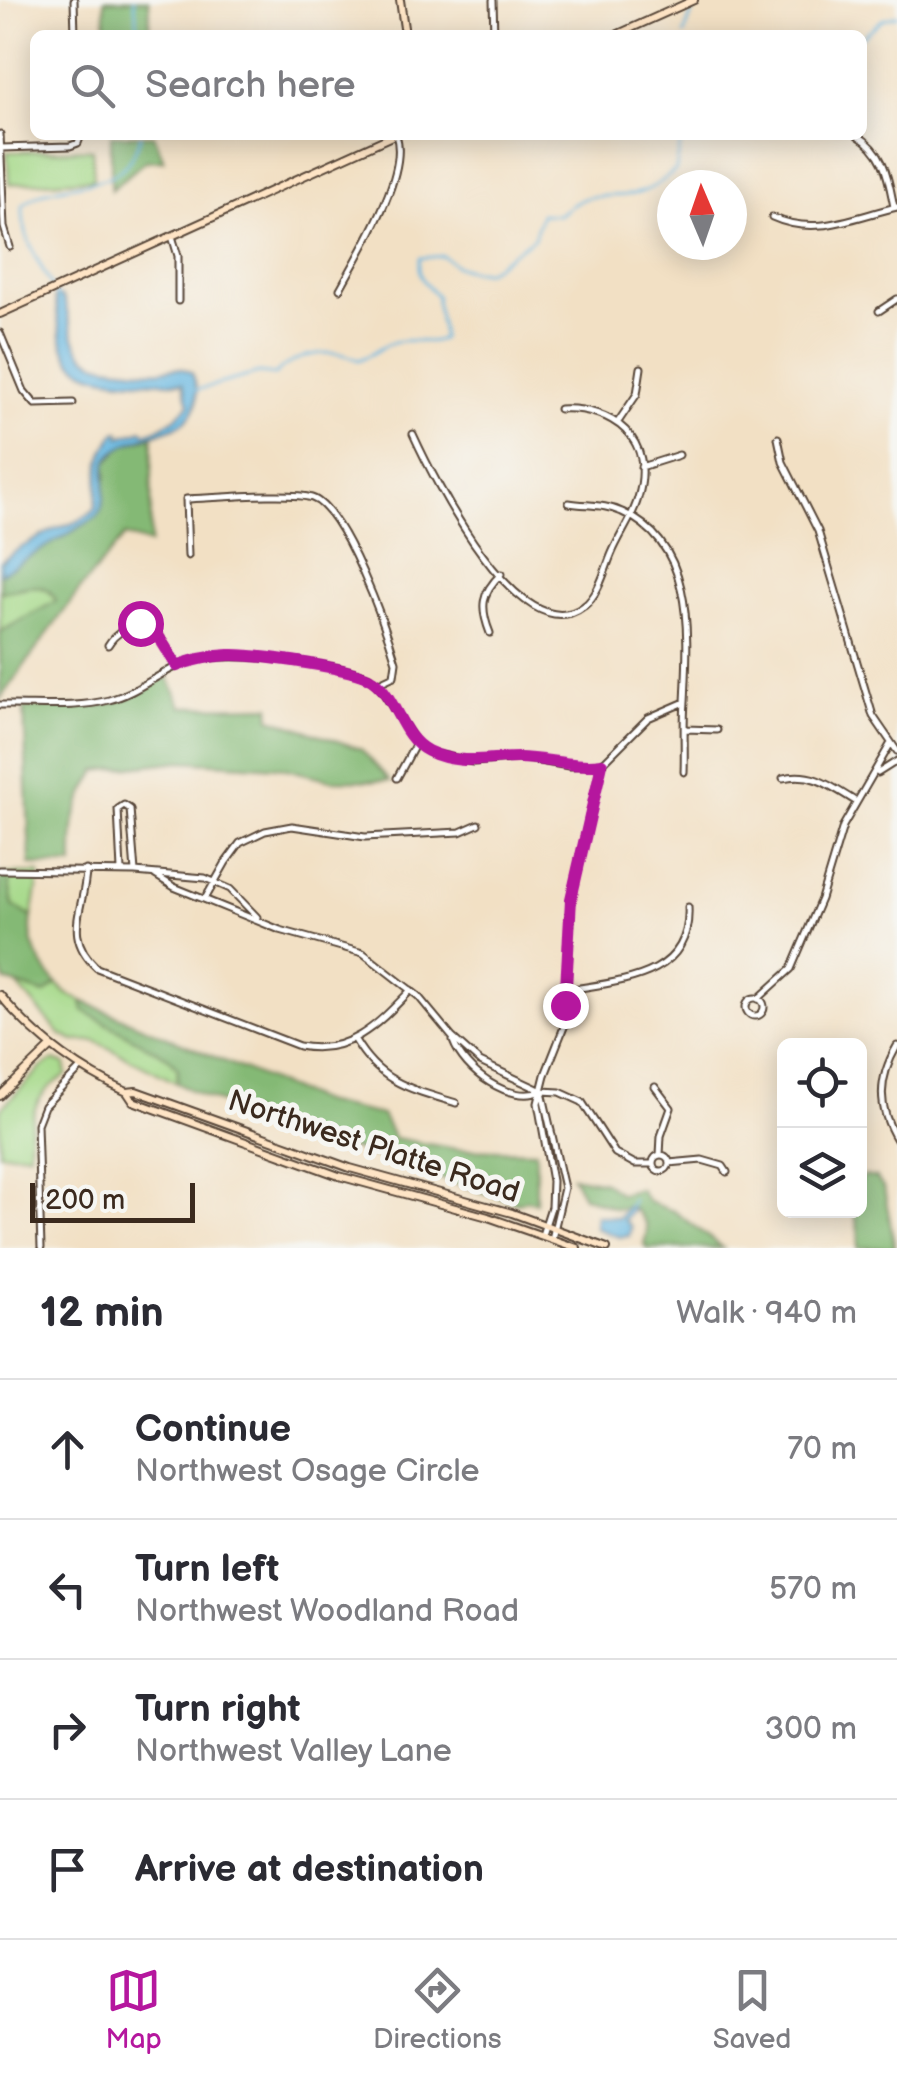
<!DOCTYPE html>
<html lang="en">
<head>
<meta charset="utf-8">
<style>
	:root { --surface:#fff; --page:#f7f7f7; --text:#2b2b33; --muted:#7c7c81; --line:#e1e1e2; --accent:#b5179e }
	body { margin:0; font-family:"Balsamiq Sans",sans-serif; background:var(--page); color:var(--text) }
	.controls { position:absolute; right:30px; bottom:30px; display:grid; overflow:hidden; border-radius:15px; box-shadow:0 5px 25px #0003 }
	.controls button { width:90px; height:90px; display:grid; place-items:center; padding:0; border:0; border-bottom:2px solid var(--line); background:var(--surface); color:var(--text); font:50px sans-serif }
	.compass { position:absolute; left:657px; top:170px; width:90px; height:90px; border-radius:50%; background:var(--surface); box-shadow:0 5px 25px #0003; rotate:358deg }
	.scale { position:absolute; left:30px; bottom:25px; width:165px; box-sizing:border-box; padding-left:10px; border:5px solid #3b2a1e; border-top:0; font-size:28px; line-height:35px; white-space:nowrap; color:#3b2a1e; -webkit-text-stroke:8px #f6f6f2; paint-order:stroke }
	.stop { position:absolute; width:30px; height:30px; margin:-22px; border:8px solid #b5179e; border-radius:50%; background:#fff }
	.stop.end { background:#b5179e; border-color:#fff; box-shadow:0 2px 10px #0008 }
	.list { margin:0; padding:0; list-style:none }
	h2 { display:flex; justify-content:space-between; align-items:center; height:130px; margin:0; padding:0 40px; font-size:42px }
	h2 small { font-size:32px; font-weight:400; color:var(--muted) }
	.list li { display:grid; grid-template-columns:65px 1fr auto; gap:30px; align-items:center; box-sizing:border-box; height:140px; padding:0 40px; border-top:2px solid var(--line) }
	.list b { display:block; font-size:38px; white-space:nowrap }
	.list p { margin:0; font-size:32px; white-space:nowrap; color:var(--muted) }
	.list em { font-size:32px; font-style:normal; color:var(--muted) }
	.icon { flex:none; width:55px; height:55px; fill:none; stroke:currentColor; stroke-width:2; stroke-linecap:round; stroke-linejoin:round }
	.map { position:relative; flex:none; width:897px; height:1248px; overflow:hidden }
	.search { position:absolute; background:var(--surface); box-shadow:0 5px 25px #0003; left:30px; right:30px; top:30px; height:110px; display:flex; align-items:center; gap:25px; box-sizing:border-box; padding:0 35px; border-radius:15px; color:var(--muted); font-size:38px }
	.sheet { height:690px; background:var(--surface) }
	nav { display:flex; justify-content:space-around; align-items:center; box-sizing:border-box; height:140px; border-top:2px solid var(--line); background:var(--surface); font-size:28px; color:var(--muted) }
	nav a { display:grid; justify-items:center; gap:5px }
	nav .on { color:var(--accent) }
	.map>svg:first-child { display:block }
	.green { fill:#a6d989; stroke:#708254; stroke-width:2.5 }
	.forest { fill:#84b975; stroke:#60724a; stroke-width:2.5 }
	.water { fill:#65b6e0; stroke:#50707f; stroke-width:2.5 }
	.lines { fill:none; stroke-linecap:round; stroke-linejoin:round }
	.stream { stroke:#65b6e0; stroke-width:2.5 }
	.minor-casing { stroke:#564537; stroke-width:9 }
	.secondary-casing { stroke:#564537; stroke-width:10 }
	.minor { stroke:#fff; stroke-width:5 }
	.secondary { stroke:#fee4c5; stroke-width:6 }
	.route { stroke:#b5179e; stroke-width:12 }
	.labels { text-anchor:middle; stroke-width:10; stroke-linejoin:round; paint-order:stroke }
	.street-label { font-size:30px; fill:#3b2a1e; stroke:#f6f6f2 }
</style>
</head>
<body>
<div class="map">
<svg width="897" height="1248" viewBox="0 0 897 1248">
	<rect width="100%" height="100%" fill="#f6f6f2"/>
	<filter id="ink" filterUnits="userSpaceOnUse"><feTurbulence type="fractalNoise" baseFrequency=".01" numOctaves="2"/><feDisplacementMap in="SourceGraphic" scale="20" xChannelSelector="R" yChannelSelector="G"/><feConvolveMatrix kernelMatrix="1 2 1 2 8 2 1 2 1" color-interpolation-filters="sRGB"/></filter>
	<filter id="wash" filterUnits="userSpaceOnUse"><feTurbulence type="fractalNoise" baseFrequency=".0048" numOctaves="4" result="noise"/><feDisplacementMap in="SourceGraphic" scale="40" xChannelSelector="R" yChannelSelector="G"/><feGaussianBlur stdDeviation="2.25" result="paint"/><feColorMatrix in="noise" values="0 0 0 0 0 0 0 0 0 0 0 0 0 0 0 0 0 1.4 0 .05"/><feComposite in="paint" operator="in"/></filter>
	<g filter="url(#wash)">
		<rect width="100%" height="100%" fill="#f2e0c4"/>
		<path class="green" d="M92 149 94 179 9 184 7 152Z
			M35 586 52 591 57 601 0 632V592Z
			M40 873 32 917 13 906 7 874Z
			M16 984 45 994 57 984 67 994 82 1001 85 1011 169 1058 178 1069 177 1083 95 1041H74L61 1035Z
			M54 1060 65 1064 67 1075C34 1092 29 1118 29 1153H0V1109L42 1067Z"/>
		<path class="forest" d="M104 0H149L150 35H106Z
			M111 135H154L164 160 145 161 111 190Z
			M153 436 150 544 125 536 81 588 0 699V632L56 601C46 578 21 588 0 592V574L97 517 107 474 106 463 123 445Z
			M168 676 182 707 270 706 271 718 361 749 390 781 331 780 278 767 181 761 97 771C74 808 72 822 73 865H30L24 708 101 706 130 697Z
			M0 874H7L13 906 32 917C27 943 40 965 57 984L45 994 5 981 0 968Z
			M82 1001 321 1102 382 1115 394 1138 456 1149 536 1151V1202L526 1200 518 1203C436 1178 357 1151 277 1122 243 1109 208 1101 177 1083L178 1069 169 1058 84 1011Z
			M572 1176 604 1182 620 1194 640 1189 648 1202 674 1211 723 1248H647L644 1243C651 1224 644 1220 632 1207L616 1209 583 1196Z
			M864 1176 876 1178 884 1189 895 1248H858L859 1235 854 1211 860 1210V1179Z"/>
		<path class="water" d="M60 296 64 300C76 342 73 365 123 368 136 369 149 372 162 370 175 368 181 366 192 373 218 442 137 424 110 457 100 470 111 498 97 517L0 574V562C16 550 33 540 51 531 69 523 78 525 95 509 101 477 93 462 116 432H120V437L143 430 145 433C161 429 178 417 189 404L183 383C151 379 90 387 70 359 59 343 58 315 55 297Z
			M627 1206 633 1210 624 1220 631 1227 629 1236 619 1237 595 1228 596 1215 619 1218Z"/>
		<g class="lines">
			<path class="stream" d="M134 0 139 35
				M684 35 694 7
				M862 37 883 19 897 15
				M58 297C42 267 21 240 23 205 64 169 122 204 141 135
				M196 390 259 373 275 375C294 354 332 346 358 360 372 356 382 346 394 342 411 337 426 346 442 339 443 323 435 313 437 296 426 285 415 275 420 258L443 256 456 266 472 271H487L534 238 541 214 559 215C592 187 596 200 634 194 650 191 663 181 676 170L682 135
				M629 1207 632 1200"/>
		</g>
	</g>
	<g filter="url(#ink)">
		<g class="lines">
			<defs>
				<path id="minor" d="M74 0 75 35
					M493 0 494 35
					M0 134 4 227 10 247
					M857 135C885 152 888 177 894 207
					M1 148 70 146 78 143 81 135
					M772 217C816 237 853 217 897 207
					M172 236 178 256V301
					M340 289C359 254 410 173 396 135
					M879 311 897 299
					M0 333 24 391 35 404 73 403
					M618 422 637 394 641 368
					M413 434C433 478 521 655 584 606 599 595 605 569 612 553 620 534 633 517 638 498 656 439 613 406 559 409
					M778 438 783 462 818 531 873 716 897 751
					M641 467 679 455
					M569 503C588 506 605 504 622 512 696 544 688 636 685 702 683 725 685 749 684 772
					M188 556 186 499C213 498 291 491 312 498 344 509 386 628 396 662L394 676 377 684
					M490 633C480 608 481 593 501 574
					M108 645C115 633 132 623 145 623L155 629 177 666
					M0 705C35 704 75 709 109 700 137 693 158 673 185 663 222 649 333 662 369 677L381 689 416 743 431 753 473 762 522 758 569 766 602 764 648 718 685 702
					M685 729 717 730
					M878 773 897 761
					M397 778 416 743
					M783 778C812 771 831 786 855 801
					M0 870 135 872 205 878 230 889 257 917
					M86 870C85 910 61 934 97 968L299 1046C349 1056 379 1023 411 990
					M121 871 118 809 124 805 130 809 135 872
					M155 875 174 887 280 930 363 953 418 996 452 1037 480 1062 542 1091 560 1092 582 1102 615 1153 635 1164H653
					M205 899 226 862 240 843 265 831 292 826 365 837 460 832 478 824
					M567 990C621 981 692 978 688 907
					M746 1007a9 9 0 1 1 18 0a9 9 0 1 1-18 0Z
					M758 999 791 969 821 899 843 826 891 743
					M355 1040C380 1083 411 1089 456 1103
					M453 1041C464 1071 510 1105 542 1091
					M897 1046C878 1079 877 1107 897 1140
					M655 1087 671 1108 661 1136 660 1155
					M542 1091 564 1188 552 1239
					M653 1163a8 8 0 1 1 16 0a8 8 0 1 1-16 0Z
					M669 1163 702 1160 723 1166 727 1172
					M542 1235 551 1207 552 1181 538 1103 545 1075 564 1027 571 899 602 764
					M41 1248 37 1124 44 1106 81 1068"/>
				<path id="secondary" d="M400 0 405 35
					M616 35 694 0
					M0 314 394 135
					M0 995C35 1038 77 1069 127 1092L133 1101 339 1176 488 1217 577 1248
					M127 1092 136 1091 350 1168 512 1213 607 1248
					M0 1096 51 1047"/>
			</defs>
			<use href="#minor" class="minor-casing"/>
			<use href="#secondary" class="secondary-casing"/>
			<use href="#minor" class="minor"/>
			<use href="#secondary" class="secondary"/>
		</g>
	</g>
	<g class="lines" filter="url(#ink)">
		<path class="route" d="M140 623 154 629 177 666C194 659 211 656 229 655 252 654 356 668 372 680 397 697 400 737 428 751 459 766 486 758 518 758 547 758 573 768 602 764L571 899 565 1005"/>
	</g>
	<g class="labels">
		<g class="street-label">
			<text transform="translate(374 1146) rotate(18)" y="10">Northwest Platte Road</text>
		</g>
	</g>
</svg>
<div class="controls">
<button><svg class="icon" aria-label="locate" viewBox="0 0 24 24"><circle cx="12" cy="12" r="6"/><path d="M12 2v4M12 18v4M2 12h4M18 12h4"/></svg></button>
<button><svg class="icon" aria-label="layers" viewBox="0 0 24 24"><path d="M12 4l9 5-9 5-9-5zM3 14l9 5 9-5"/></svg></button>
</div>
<svg class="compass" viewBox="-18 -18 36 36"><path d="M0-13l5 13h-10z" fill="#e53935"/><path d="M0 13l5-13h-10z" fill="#7c7c81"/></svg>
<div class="scale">200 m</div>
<div class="stop" style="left:140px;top:623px"></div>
<div class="stop end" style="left:565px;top:1005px"></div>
<div class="search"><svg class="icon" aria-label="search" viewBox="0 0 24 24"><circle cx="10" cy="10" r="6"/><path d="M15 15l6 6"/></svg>Search here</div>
</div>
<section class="sheet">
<h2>12 min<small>Walk · 940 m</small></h2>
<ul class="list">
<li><svg class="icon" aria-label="ahead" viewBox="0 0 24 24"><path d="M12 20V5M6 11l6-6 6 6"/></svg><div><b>Continue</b><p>Northwest Osage Circle</p></div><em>70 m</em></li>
<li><svg class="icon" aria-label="left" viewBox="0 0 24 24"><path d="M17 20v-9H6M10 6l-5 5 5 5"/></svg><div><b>Turn left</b><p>Northwest Woodland Road</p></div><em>570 m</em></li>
<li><svg class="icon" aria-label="right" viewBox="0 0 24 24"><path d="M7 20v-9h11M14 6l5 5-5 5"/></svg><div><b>Turn right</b><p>Northwest Valley Lane</p></div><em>300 m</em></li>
<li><svg class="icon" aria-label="arrive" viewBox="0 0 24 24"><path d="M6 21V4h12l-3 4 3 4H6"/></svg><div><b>Arrive at destination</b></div></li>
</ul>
</section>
<nav>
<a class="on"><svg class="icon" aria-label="map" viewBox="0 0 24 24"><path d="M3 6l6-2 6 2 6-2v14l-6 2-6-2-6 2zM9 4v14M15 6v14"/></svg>Map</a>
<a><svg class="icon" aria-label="directions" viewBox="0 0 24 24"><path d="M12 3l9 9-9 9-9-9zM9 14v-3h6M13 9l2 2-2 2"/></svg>Directions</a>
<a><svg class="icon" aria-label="saved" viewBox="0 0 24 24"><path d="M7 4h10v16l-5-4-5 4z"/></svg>Saved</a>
</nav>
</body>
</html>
